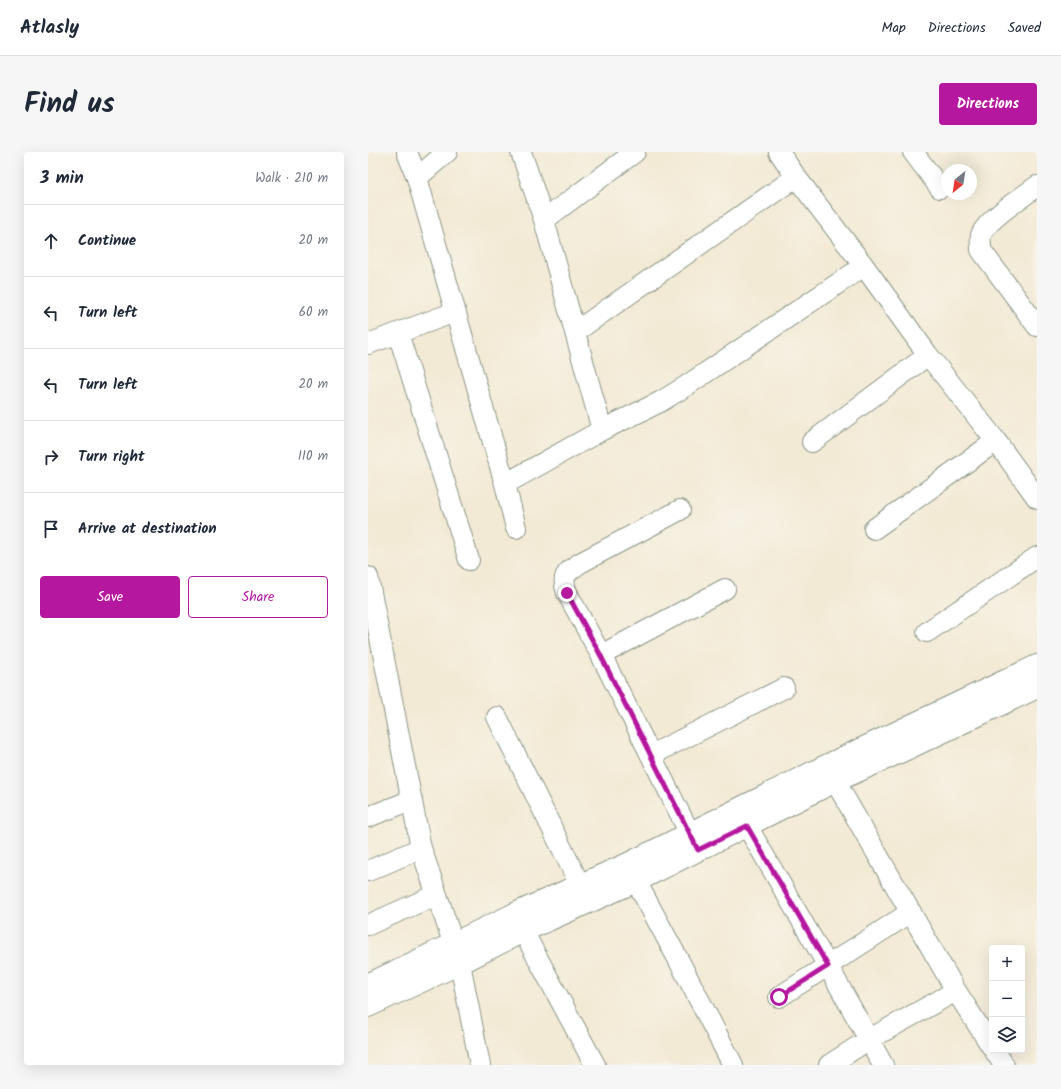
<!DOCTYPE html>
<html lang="en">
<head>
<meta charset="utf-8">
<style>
	:root { --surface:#fff; --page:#f6f6f7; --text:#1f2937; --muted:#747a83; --line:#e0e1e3; --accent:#b5179e }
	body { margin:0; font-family:Kalam,sans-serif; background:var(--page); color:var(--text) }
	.controls { position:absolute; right:12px; bottom:12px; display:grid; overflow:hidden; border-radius:4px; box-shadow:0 4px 16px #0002 }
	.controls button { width:36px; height:36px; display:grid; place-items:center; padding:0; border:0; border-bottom:1px solid var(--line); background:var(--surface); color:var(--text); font:20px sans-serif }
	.compass { position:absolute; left:573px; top:12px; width:36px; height:36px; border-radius:50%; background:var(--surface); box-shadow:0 4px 16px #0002; rotate:210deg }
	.stop { position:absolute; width:12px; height:12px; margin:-9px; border:3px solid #b5179e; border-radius:50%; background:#fff }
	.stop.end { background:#b5179e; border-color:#fff; box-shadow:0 1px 4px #0008 }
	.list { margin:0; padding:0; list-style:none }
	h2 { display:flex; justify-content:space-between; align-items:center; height:52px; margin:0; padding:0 16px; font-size:17px }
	h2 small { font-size:13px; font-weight:400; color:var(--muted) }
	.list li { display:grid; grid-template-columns:26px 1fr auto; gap:12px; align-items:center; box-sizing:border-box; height:72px; padding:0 16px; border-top:1px solid var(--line) }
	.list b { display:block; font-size:15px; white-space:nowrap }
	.list em { font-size:13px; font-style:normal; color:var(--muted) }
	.actions { display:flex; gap:8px; padding:12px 16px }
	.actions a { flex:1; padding:9px 0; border:1px solid var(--accent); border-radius:4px; text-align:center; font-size:14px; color:var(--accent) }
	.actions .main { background:var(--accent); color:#fff }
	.icon { flex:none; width:22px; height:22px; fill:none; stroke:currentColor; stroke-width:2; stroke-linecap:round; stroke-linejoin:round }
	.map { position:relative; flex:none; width:669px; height:913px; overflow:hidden; border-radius:4px }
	header { display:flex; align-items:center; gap:24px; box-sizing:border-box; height:56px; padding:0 20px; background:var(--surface); border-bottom:1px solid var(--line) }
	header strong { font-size:19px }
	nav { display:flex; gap:22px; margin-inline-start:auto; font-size:14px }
	.intro { display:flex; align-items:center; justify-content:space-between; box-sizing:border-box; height:96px; padding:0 24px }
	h1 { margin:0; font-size:28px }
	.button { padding:10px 18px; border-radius:4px; background:var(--accent); color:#fff; font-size:14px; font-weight:700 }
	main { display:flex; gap:24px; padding:0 24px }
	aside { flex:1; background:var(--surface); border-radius:4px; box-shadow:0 4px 16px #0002 }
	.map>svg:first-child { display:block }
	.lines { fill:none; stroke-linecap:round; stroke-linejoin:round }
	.street-casing { stroke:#899484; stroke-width:22 }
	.secondary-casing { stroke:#899484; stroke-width:24 }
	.street { stroke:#fff; stroke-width:20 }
	.secondary { stroke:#fff; stroke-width:22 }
	.route { stroke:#b5179e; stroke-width:5 }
</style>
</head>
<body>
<header>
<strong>Atlasly</strong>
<nav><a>Map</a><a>Directions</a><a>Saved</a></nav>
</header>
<div class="intro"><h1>Find us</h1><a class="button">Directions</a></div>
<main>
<aside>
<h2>3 min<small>Walk · 210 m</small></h2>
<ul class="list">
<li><svg class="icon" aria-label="ahead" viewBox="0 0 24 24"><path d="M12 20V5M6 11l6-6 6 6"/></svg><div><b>Continue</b></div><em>20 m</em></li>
<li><svg class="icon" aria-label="left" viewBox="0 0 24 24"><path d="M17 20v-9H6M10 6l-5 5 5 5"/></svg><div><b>Turn left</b></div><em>60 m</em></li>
<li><svg class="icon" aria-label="left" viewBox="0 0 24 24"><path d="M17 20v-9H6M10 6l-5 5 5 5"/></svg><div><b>Turn left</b></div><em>20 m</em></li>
<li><svg class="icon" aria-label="right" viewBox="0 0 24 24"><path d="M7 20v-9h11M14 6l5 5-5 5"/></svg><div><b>Turn right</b></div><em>110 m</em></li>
<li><svg class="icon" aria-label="arrive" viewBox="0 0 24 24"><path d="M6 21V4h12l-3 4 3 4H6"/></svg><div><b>Arrive at destination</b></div></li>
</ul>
<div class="actions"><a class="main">Save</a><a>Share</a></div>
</aside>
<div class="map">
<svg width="669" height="913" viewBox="0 0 669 913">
	<rect width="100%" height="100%" fill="#f7f3e8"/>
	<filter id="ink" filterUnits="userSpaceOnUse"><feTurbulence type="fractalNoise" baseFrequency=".025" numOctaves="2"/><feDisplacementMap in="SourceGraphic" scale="8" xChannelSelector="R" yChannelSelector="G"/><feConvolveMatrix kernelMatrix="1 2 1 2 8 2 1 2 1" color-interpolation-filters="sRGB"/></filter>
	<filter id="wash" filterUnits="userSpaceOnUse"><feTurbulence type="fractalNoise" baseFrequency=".012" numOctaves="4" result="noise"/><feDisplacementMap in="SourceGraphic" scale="16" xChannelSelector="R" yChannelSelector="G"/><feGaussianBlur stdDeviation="0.9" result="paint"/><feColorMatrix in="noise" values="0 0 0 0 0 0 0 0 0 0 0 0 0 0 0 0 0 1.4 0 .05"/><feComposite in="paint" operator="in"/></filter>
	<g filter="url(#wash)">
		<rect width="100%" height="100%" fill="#f3ead5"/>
	</g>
	<g filter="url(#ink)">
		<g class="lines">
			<defs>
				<path id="street" d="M39 0 49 26 137 332 148 376
					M153 0 176 68 234 278
					M411 0 428 25 496 114 560 203 628 289 669 346
					M545 0 572 36
					M49 26 79 0
					M669 34C656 44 618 68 613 83 612 87 613 93 613 98L669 174
					M176 68 267 0
					M207 180 428 25
					M30 181 101 408
					M0 192 87 160
					M444 290 560 203
					M137 332 234 278 292 250 318 234 496 114
					M312 358 212 411C198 421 193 423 199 441L233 503 329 696
					M506 377 628 289
					M0 425 53 696 92 811 112 913
					M559 480 669 405
					M233 503 357 437
					M129 565 212 733
					M283 603 416 536
					M467 629 588 839 624 895
					M0 665 44 648
					M379 674 460 814 515 913
					M0 719 53 696
					M268 729 310 807 365 913
					M0 773 68 743
					M155 779 227 913
					M411 845 543 760
					M626 898 636 913
					M461 913 500 888 588 839"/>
				<path id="secondary" d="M0 833 147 762 260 712 460 613 669 514
					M0 854 92 811 155 779 268 729 467 629 536 598 669 535"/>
			</defs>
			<use href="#street" class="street-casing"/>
			<use href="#secondary" class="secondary-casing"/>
			<use href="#street" class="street"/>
			<use href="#secondary" class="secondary"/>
		</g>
	</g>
	<g class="lines" filter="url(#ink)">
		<path class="route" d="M199 441 233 504 330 698 379 674 460 814 411 845"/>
	</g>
</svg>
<div class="controls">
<button>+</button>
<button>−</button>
<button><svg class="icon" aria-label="layers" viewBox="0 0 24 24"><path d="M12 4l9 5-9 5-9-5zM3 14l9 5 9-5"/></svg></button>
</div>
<svg class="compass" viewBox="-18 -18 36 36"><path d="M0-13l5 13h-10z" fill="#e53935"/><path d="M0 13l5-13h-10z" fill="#747a83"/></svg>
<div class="stop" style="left:411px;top:845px"></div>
<div class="stop end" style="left:199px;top:441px"></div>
</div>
</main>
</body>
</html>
